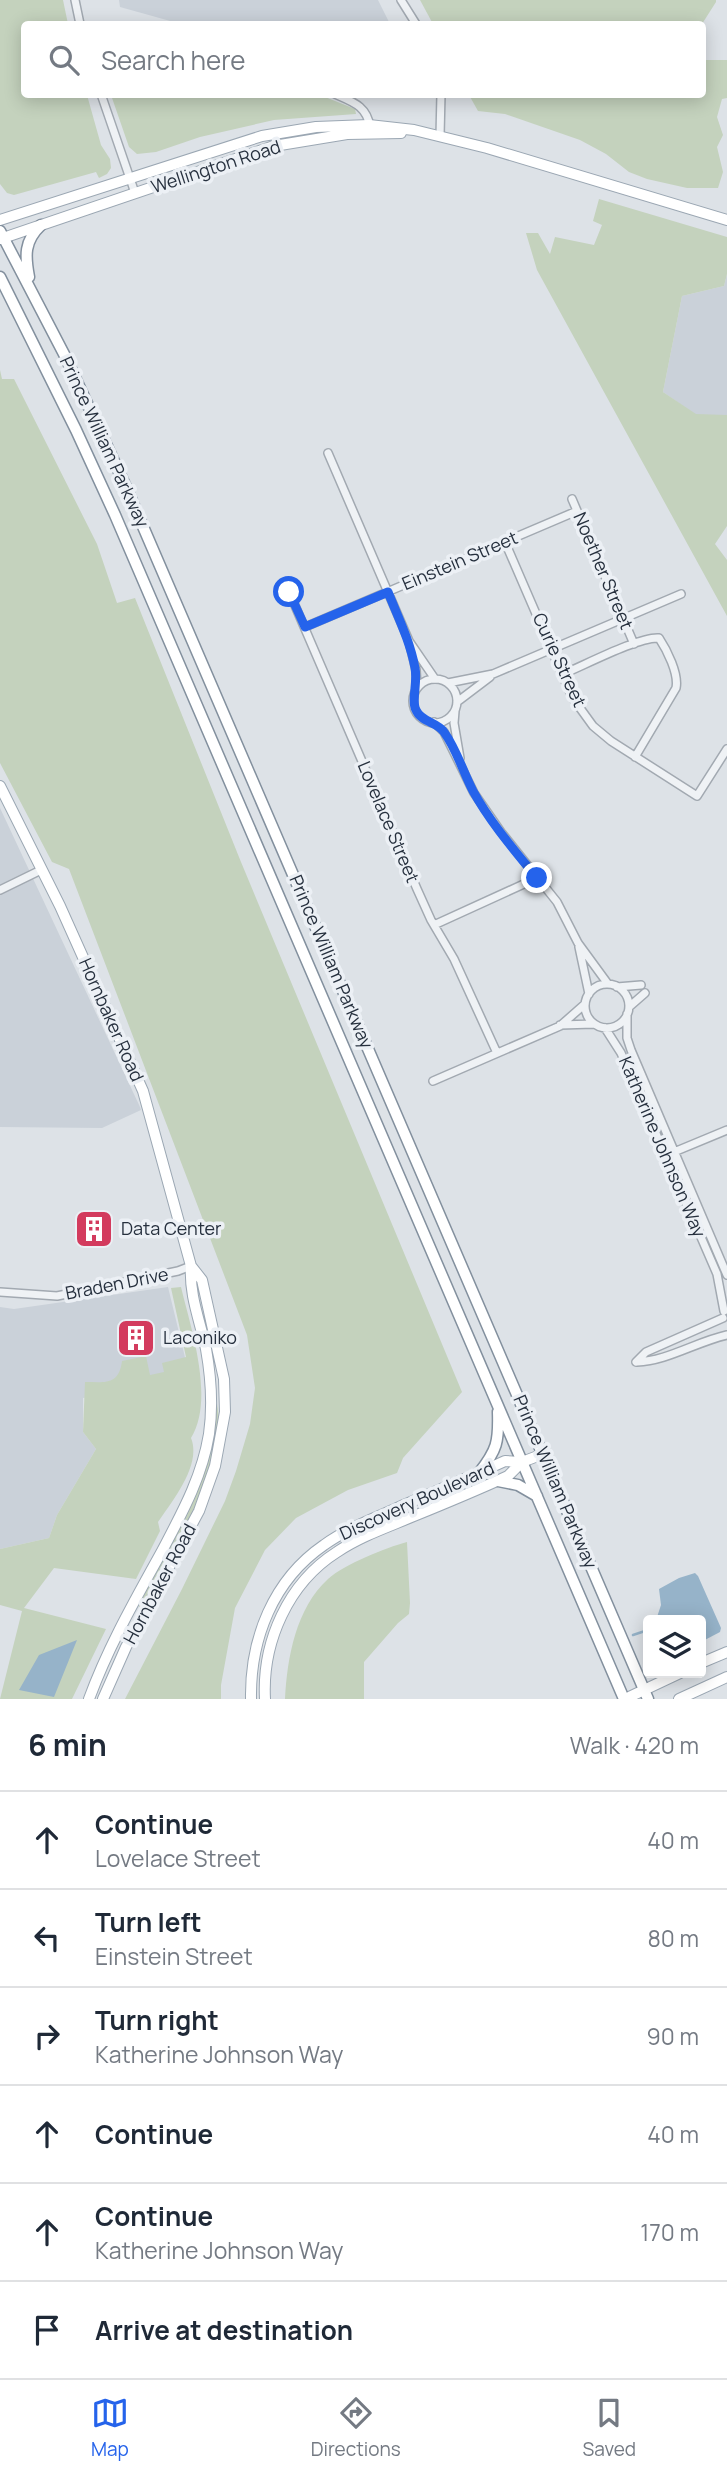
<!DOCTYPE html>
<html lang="en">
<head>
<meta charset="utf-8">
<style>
	:root { --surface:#fff; --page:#f2f2f3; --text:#1f2937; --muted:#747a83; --line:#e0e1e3; --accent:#2563eb }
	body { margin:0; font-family:Manrope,sans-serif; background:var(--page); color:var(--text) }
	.controls { position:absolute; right:21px; bottom:21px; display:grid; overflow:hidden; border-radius:7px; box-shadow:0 4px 18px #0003 }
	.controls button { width:63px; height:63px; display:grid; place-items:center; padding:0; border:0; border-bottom:2px solid var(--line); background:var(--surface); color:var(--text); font:35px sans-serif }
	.stop { position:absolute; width:21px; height:21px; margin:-16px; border:5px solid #2563eb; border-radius:50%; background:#fff }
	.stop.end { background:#2563eb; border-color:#fff; box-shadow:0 2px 7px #0008 }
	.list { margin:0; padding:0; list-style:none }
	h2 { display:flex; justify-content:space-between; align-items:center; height:91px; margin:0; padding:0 28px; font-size:30px }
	h2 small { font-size:23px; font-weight:400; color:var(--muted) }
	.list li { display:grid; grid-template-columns:46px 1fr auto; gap:21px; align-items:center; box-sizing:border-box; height:98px; padding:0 28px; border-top:2px solid var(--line) }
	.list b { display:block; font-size:26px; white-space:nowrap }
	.list p { margin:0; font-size:23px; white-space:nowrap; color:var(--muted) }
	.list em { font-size:23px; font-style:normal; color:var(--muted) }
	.icon { flex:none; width:38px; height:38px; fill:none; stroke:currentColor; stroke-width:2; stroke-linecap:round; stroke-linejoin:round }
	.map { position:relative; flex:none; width:727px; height:1699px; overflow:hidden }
	.search { position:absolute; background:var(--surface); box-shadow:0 4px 18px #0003; left:21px; right:21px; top:21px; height:77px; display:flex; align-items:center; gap:18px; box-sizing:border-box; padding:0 24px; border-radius:7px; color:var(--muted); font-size:26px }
	.sheet { height:679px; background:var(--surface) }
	nav { display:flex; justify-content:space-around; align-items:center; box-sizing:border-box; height:98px; border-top:2px solid var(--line); background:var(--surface); font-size:19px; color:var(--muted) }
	nav a { display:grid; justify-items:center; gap:4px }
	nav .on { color:var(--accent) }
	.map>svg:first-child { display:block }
	.built { fill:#cad1d9 }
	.green { fill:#c4d2bd }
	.water { fill:#96b3c9 }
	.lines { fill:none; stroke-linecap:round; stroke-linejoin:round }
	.stream { stroke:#96b3c9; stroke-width:2.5 }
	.minor-casing { stroke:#a2a9b1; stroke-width:10 }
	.major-casing { stroke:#9ba7b3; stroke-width:12 }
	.highway-casing { stroke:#83909e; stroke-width:13 }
	.minor { stroke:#eff2f5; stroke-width:7 }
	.major { stroke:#fff; stroke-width:10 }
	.highway { stroke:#fff; stroke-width:10 }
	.route { stroke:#2563eb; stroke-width:9 }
	.labels { text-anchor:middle; stroke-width:7; stroke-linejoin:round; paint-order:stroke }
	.street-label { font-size:18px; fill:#26303e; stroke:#ecf0f5 }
	.poi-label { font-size:18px; fill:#26303e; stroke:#ecf0f5; text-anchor:start }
</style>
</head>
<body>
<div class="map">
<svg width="727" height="1699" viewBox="0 0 727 1699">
	<rect width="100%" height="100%" fill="#dde2e7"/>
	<path class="built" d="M119 0H378L390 24H181L120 7Z
		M727 274V415H696L663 392 682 296 724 286Z
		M0 808 140 1107 141 1110 102 1128 0 1127Z
		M168 1287 190 1378 83 1398V1432L96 1449 57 1515 49 1538 0 1549V1307L14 1309Z"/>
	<path class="green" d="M0 0H63L68 24H24V94L87 95 101 145 110 159 111 168 107 174 99 178 96 172 14 195 7 193 0 184Z
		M420 0H716V2L702 24H433Z
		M703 60H727V98L722 99 717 117 723 135 717 147 723 172 718 188H687L647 179 629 172 606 154 580 140 505 114 478 111 469 95 702 94Z
		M111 95H320L355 109 356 114 274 120 200 137 156 152 137 154 129 147Z
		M599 199 727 237V274L724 286 682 296 663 392 696 414 727 415V526L715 544 727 560V616L537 270 526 233H538L550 254 555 237 594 245 602 225 593 221Z
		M0 370 2 379H14L97 544 117 603 135 598 241 862 462 1392 403 1458 397 1473 348 1490 296 1518 265 1550 235 1608 221 1685V1699H125L182 1589 225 1501 236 1471 250 1424 255 1388 247 1335 69 869 52 862 0 763Z
		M181 1287C191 1329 215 1399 191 1438 202 1465 172 1501 158 1522L160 1531 136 1579 54 1568 24 1608 106 1629 72 1699H0L22 1611 0 1605V1549L49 1538 57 1515 96 1449 83 1432 85 1382C104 1382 119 1386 122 1361L146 1356 150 1375 164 1372 162 1363 186 1357 171 1288Z
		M216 1396C217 1406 220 1418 219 1428 215 1486 169 1558 141 1608L139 1607C156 1563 186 1525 201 1481 211 1453 213 1424 216 1396Z
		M407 1542 410 1603 409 1614 398 1623 364 1662V1699H285C287 1658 296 1608 328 1579 345 1564 385 1548 407 1542Z"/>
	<path class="water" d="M695 1573 698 1576 721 1628 720 1632 701 1642V1620H656L661 1605 659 1589 679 1578Z
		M77 1640 54 1697 19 1690 39 1655Z"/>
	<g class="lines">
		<path class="stream" d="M633 1635 648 1630"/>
		<defs>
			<path id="minor" d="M75 0 80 24
				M401 0 416 24
				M101 94 135 193
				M335 94C353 102 367 106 370 127
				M440 136 441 94
				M328 453 409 641 416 670 417 688
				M572 499 634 644
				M505 542 572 697 593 726 611 741 697 796 727 749
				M287 587 417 889 431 920 454 959 497 1053
				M305 627 577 511
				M409 641 435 679
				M563 674C583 666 640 636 659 638 667 650 679 674 676 688L635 757
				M413 701a22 22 0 1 1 44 0a22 22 0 1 1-44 0Z
				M448 683 493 674 681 594
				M457 702 490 677
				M455 711 454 723 460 758
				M434 722 444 732 474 793 501 832 557 902 578 943 608 984
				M0 890 41 870
				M434 925 537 878
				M579 947 589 994
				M585 1006a22 22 0 1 1 44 0a22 22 0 1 1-44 0Z
				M617 987 641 985
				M629 1007 645 993
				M627 1014V1038L631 1050 727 1275
				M560 1025 594 1024
				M605 1028 621 1053 717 1274 724 1311
				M433 1081 560 1026 585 1004
				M674 1152 727 1130
				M0 1292 57 1296 178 1271 191 1266
				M636 1362 646 1352 723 1318
				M637 1362C667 1361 696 1342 727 1335"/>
			<path id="major" d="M0 220 262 136 316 127 369 125 414 130 487 148 727 220
				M0 239 274 146 347 134 401 133
				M0 786 60 906 143 1091 191 1266C189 1295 200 1321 206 1349 211 1377 213 1406 209 1434 202 1477 182 1513 162 1551 135 1600 108 1647 89 1699
				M701 1663 727 1652
				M103 1699 126 1647 199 1511 215 1466 225 1412 224 1379 202 1280 191 1266
				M251 1699C250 1639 273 1580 324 1545 349 1527 378 1517 406 1504 439 1490 472 1476 505 1461L522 1462
				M265 1699C262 1642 288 1583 337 1552 361 1536 388 1527 414 1516 446 1503 477 1490 508 1476L522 1462 543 1454
				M625 1699 680 1673
				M679 1699 727 1677"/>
			<path id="highway" d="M0 231 65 356 126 487 648 1699
				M0 277 76 430 115 515 624 1699
				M29 277C25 256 24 241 41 225
				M479 1473C497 1450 499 1442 498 1412
				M498 1481 518 1485 537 1496"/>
		</defs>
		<use href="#minor" class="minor-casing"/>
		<use href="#major" class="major-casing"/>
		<use href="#highway" class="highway-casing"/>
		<use href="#minor" class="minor"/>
		<use href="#major" class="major"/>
		<use href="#highway" class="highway"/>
	</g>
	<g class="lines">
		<path class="route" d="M289 592 305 627 388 592C398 617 410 641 415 668 418 682 411 701 416 710 421 722 437 722 444 732 457 750 463 772 473 791 490 822 515 851 537 878"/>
	</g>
	<defs>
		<symbol id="building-square" viewBox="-11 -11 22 22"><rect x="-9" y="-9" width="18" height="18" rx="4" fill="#d33b5e" stroke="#ecf0f5"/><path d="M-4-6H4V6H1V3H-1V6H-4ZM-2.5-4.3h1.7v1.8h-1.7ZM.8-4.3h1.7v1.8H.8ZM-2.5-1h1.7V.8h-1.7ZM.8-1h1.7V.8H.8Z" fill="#fff"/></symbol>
	</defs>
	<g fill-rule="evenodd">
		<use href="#building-square" x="72" y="1207" width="44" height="44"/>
		<use href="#building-square" x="114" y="1316" width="44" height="44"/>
	</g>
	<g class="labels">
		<g class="street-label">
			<text transform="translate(216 167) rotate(-18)" y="6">Wellington Road</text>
			<text transform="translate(104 442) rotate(65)" y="6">Prince William Parkway</text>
			<text transform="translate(460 561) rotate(-23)" y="6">Einstein Street</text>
			<text transform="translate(603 571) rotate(67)" y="6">Noether Street</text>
			<text transform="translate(559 660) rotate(65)" y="6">Curie Street</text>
			<text transform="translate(388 822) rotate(67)" y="6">Lovelace Street</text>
			<text transform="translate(331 962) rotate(67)" y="6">Prince William Parkway</text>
			<text transform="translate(111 1020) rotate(66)" y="6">Hornbaker Road</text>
			<text transform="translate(662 1147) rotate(67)" y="6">Katherine Johnson Way</text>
			<text transform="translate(117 1284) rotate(-11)" y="6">Braden Drive</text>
			<text transform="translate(555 1482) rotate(67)" y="6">Prince William Parkway</text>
			<text transform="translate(417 1501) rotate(-24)" y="6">Discovery Boulevard</text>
			<text transform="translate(160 1584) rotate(-62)" y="6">Hornbaker Road</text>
		</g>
		<g class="poi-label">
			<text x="121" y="1235">Data Center</text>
			<text x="163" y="1344">Laconiko</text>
		</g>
	</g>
</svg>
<div class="controls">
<button><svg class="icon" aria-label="layers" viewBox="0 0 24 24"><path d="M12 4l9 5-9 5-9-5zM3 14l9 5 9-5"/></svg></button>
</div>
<div class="stop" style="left:289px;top:592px"></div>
<div class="stop end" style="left:537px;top:878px"></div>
<div class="search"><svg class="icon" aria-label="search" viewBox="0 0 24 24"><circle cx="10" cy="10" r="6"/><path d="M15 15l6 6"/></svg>Search here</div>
</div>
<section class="sheet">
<h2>6 min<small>Walk · 420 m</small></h2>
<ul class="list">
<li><svg class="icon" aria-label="ahead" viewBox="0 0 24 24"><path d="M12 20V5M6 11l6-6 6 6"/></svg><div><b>Continue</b><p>Lovelace Street</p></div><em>40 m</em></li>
<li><svg class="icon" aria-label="left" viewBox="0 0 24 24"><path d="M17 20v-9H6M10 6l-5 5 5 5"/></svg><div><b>Turn left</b><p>Einstein Street</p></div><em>80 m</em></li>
<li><svg class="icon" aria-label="right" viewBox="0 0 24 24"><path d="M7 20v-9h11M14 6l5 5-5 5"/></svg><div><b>Turn right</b><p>Katherine Johnson Way</p></div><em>90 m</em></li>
<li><svg class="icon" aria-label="ahead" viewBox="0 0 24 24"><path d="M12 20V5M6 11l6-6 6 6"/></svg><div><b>Continue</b></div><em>40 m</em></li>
<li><svg class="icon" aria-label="ahead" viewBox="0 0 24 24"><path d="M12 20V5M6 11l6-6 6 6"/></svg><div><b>Continue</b><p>Katherine Johnson Way</p></div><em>170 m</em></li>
<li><svg class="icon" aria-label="arrive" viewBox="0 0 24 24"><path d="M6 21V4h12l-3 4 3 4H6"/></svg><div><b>Arrive at destination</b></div></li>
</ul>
</section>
<nav>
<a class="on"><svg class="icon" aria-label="map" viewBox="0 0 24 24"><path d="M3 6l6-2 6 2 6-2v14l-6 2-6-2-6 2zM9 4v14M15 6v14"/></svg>Map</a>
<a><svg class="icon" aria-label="directions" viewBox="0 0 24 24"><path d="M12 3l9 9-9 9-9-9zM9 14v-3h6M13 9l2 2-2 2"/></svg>Directions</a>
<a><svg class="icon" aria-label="saved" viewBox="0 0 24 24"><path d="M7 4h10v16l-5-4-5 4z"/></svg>Saved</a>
</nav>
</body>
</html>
